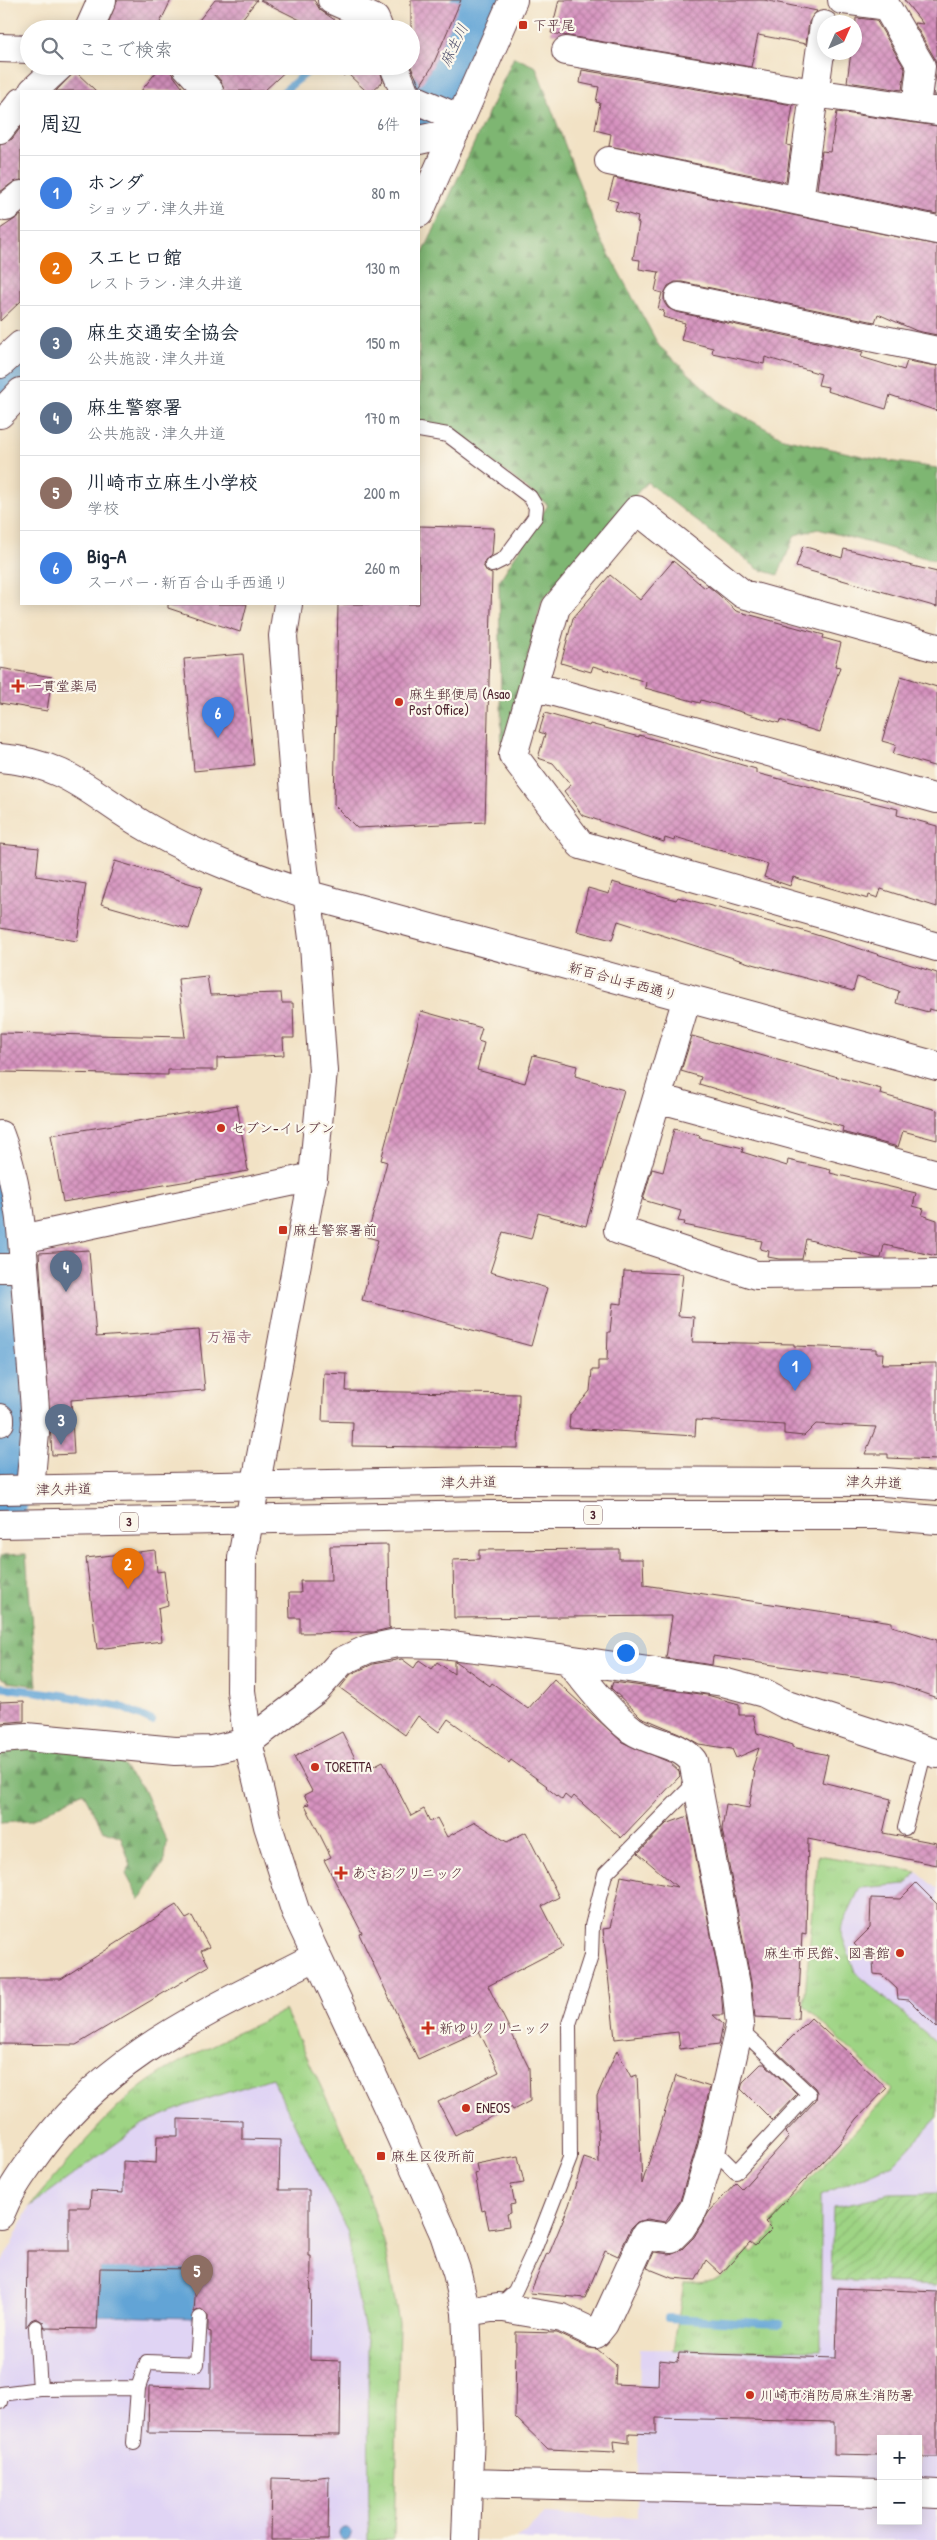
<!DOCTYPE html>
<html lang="ja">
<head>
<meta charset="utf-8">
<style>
	:root { --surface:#fff; --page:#f2f2f3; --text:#1f2937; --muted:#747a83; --line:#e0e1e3; --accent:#2563eb }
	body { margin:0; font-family:"Patrick Hand","Klee One",sans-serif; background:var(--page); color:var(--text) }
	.controls { position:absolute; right:15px; bottom:15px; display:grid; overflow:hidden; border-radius:0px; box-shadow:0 2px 12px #0003 }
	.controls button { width:45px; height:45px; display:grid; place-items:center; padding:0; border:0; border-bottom:1px solid var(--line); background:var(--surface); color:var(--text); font:25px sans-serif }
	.compass { position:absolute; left:817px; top:15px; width:45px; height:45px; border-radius:50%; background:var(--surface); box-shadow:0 2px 12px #0003; rotate:45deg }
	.you { position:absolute; left:625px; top:1652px; width:18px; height:18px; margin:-12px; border:4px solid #fff; border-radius:50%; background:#1a73e8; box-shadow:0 0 0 8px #1a73e833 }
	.badge { display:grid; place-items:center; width:32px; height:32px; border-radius:50%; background:var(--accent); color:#fff; font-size:16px; font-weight:700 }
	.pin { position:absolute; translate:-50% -41px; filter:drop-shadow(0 1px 2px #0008) }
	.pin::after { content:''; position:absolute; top:26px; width:18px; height:15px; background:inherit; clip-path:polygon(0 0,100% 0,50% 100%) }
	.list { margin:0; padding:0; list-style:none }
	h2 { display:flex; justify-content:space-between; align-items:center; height:65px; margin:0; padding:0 20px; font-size:21px }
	h2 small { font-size:16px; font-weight:400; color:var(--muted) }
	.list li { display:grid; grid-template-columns:32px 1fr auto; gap:15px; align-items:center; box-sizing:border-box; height:75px; padding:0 20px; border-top:1px solid var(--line) }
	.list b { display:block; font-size:19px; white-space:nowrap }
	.list p { margin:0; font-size:16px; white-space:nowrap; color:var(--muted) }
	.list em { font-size:16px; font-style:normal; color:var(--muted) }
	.icon { flex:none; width:28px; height:28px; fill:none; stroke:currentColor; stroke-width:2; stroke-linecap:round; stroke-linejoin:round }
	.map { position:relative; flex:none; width:937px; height:2540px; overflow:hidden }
	.search { position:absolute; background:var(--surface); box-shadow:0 2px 12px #0003; left:20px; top:20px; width:400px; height:55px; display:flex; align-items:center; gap:12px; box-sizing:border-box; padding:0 18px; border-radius:28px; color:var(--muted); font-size:19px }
	.panel { position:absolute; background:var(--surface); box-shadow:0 2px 12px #0003; left:20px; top:90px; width:400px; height:515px; border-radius:0px }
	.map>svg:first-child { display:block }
	.built { fill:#e0d4f4; fill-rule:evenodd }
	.grass { fill:url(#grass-tufts); stroke:#747a58 }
	.forest { fill:url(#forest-firs); stroke:#646a4e }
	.garden { fill:url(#garden-furrows); stroke:#747a58 }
	.water { fill:#62a4d6; stroke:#566280 }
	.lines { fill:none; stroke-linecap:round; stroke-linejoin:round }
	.stream { stroke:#62a4d6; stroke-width:8 }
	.river { stroke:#62a4d6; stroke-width:48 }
	.building { fill:url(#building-cross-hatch) }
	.service-casing { stroke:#633c42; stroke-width:16 }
	.minor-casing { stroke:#633c42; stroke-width:30 }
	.tertiary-casing { stroke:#633c42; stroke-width:30 }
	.primary-casing { stroke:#633c42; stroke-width:30 }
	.service { stroke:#fff; stroke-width:14 }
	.minor { stroke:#fff; stroke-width:28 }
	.tertiary { stroke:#fff; stroke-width:28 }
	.primary { stroke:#fff; stroke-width:28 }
	.poi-dot { fill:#c8321e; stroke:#fbf7ec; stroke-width:2 }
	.labels { text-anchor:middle; stroke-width:4.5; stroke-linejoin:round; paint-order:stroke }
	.shield { fill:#fbf7ec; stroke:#7f6065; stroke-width:1 }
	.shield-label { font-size:12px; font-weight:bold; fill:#4a1f2b }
	.poi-label { font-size:14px; fill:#4a1f2b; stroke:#fbf7ec; text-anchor:start }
	.street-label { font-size:14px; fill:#4a1f2b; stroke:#fbf7ec }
	.water-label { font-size:15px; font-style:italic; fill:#54546f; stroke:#fbf7ec }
	.neighbourhood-label { font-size:15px; fill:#7b475f; stroke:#fbf7ec }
</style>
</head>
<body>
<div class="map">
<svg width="937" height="2540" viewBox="0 0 937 2540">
	<defs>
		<pattern id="grass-tufts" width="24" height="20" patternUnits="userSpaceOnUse" patternTransform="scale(1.25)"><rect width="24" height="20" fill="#9ed484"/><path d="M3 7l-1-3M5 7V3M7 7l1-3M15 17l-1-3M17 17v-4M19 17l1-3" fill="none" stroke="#8ab672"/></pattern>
		<pattern id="forest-firs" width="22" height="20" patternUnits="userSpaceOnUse" patternTransform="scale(1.25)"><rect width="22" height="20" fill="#7eb672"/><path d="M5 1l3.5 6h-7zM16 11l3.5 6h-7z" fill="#69935e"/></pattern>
		<pattern id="garden-furrows" width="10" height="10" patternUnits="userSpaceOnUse" patternTransform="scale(1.25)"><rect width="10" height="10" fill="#9ed484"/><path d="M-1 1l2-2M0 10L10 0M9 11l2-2" fill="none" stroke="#8ab672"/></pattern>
		<pattern id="building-cross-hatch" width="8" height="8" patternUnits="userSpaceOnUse" patternTransform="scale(1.25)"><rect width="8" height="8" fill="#d692bf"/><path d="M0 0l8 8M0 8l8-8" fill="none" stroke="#b0779b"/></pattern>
	</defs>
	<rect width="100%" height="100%" fill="#fbf7ec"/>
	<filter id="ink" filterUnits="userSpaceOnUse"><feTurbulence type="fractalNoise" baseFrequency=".02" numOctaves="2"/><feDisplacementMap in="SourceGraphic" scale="10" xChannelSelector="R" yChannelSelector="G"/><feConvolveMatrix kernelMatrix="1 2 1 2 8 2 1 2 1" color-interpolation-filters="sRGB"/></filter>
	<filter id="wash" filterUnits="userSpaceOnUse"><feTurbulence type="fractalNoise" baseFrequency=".0096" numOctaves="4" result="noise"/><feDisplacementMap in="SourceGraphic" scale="20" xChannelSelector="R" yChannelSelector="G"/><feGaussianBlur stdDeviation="1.12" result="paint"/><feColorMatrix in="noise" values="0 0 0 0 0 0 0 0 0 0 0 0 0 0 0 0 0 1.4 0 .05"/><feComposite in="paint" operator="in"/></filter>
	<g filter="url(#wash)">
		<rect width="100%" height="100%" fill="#f2e2c5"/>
		<path class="built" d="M917 1872 937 1889V2043L855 1972 840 1930 860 1888 906 1884Z
			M285 2010 362 2174 384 2241 399 2323 394 2540H0V2269L29 2207 90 2137 129 2096 166 2070Z
			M937 2118V2540H517L545 2514 637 2518 640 2349 821 2350V2195L893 2164ZM881 2439H918V2521H881Z"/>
		<path class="grass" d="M818 1855 917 1872 906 1884 860 1888 840 1930 855 1972 937 2043V2118L893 2164 821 2195V2350H673L684 2283C722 2284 723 2275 749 2249L752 2253 776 2228 771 2222 892 2090 804 2005Z
			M285 2010 360 2170 384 2241 399 2323 394 2540H369L368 2346 353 2273 348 2233 272 2078 185 2106 143 2124 29 2207C61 2170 92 2130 129 2097 169 2061 236 2035 285 2010Z"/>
		<path class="forest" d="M514 57 536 67 598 234 659 346 723 405 783 438 875 459 937 468V561L818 529 795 535 778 575 758 569 647 482 542 601 502 760 499 581 548 505 449 428 419 423V262Z
			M26 1554 37 1686 9 1682 0 1677V1559L3 1555Z
			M0 1746 111 1751 142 1787 167 1842 165 1860 140 1900 126 1874 131 1866 121 1837 103 1830 83 1792 30 1821 0 1823Z"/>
		<path class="garden" d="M937 2193V2285L831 2280 833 2207 890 2194Z"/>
		<path class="water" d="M100 2267 197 2269 194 2318 98 2316Z
			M339 2534a6 6 0 1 1 12 0a6 6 0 1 1-12 0Z"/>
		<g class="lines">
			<path class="stream" d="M284 91 315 66
				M0 1687 62 1695 121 1707 152 1721
				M668 2318 780 2324"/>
			<path class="river" d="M419 117 430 99 477 0
				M0 387 21 370
				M0 1198 13 1450 4 1501 0 1510"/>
		</g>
		<g id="blocks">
			<path class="building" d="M117 0H171L157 29H106Z
				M215 0H257L234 29H192Z
				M260 0H314L320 10 348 29H309L312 26Z
				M411 0H461L432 67 420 86 411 67Z
				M559 0H764L817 11 809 22 806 44 758 35 751 67 551 33Z
				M904 0H937V95H933L937 68 935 59 914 23 923 24Z
				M856 18 876 20 905 69 902 90 847 82 851 52H854Z
				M161 66H166L185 91H141Z
				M222 66H291L264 91H224L221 81 214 73Z
				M335 66H379L383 81 372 91H366L347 73 343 76Z
				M582 70 793 105 787 145 791 146 786 182 609 146 611 134 595 130 600 103 596 102 599 87 580 83Z
				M75 71 96 91H56Z
				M837 112 937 126V214L817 189 822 151 830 152Z
				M21 127V180L12 183 0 192V144L12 139Z
				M614 178 937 245V335L917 331 878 314 875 322 682 282H675L668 286 664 294V302L668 308 676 312 863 352 861 357 904 370 907 361 937 366V411L890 395 886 409 827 391 828 387 818 385 821 374 765 357 764 364 712 353 713 348 681 340 685 323 663 317 664 311 658 309 662 293 655 291 659 272 639 269 640 260 633 259 639 223 637 222 638 217 615 210 618 202 608 199Z
				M21 215V301L0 321V229Z
				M419 526 494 528 492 555 485 560 483 565 487 572 492 574 485 822 357 828 334 805 338 604H419Z
				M803 546 842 558 844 549 937 572V607L796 567Z
				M673 561 705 588 708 586 719 595 736 611 824 635 823 638 841 643 835 666 840 667 819 732 780 720 779 723 701 700 700 703 645 688 646 682 593 666 591 672 561 663 573 618 610 575 640 600Z
				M168 604H247L240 632 168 608Z
				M243 654 254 765 194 771 184 659Z
				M0 668 52 677 47 711 0 703Z
				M901 676 937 687V767L893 754 896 745 882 741Z
				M545 713 589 726 590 724 639 737V735L756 769V773L898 809 897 815 937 826V907L881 889 878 898 869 895 868 899 793 877 790 886 764 877 768 864 675 837 674 841 665 838 664 842 582 815 564 791 571 785 553 763 538 758 545 734 539 732Z
				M0 844 39 848 36 876 86 884 77 941 0 928Z
				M115 861 202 887 189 929 101 904Z
				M612 882 676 900 678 897 807 932 937 973V1011L929 1009 928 1012 896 1003 899 991 857 977 853 991 749 963 618 921 612 940 577 931 588 888 609 894Z
				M207 976 210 995 281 993 282 1003H293L294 1038H283L284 1055 217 1058V1070H168V1075L0 1072V1033L185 1037 178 979Z
				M421 1011 482 1028 478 1041 484 1043 477 1070 525 1083 533 1055 577 1066 575 1076 624 1090 586 1226 538 1213 531 1239 503 1232 490 1272 547 1288 531 1346 362 1300 378 1240 367 1237 387 1162 381 1160Z
				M692 1036 881 1089 880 1094 937 1110V1140L903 1131 898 1147 842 1132 843 1127 699 1084 701 1077 681 1071Z
				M237 1105 248 1171 63 1202 51 1135Z
				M674 1129 700 1136 699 1138 743 1148 742 1152 787 1166 788 1160 831 1170 830 1173 916 1193 913 1206 924 1209 922 1215 937 1220V1256L884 1245 881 1258H876L806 1239 802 1259H779L768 1257 769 1251 760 1249 762 1241 684 1225 685 1222 678 1221 681 1211 643 1200 652 1169 663 1172Z
				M89 1250 96 1337 199 1330 205 1390 71 1400 74 1454 52 1455 39 1253Z
				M624 1271 683 1274 678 1316 694 1317 692 1342 794 1344V1346L876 1349V1353H883L882 1364 937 1363V1460L888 1458V1454H865L876 1427 816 1424 804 1436 784 1434V1425L696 1420 695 1436 569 1428 570 1415 590 1391 592 1370H598V1361H607L608 1332H610L613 1303 622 1304Z
				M324 1373 347 1374 346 1391 519 1394 518 1448 352 1446 353 1422 322 1421Z
				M388 1545 389 1627 391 1628 374 1632 300 1633V1618H290L289 1593H301L300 1581H331L330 1546Z
				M619 1549V1559H643L644 1585 892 1622V1626L937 1640V1698L894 1683 713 1656 712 1665 666 1658 672 1616 454 1618 453 1560 479 1559V1550Z
				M155 1550 157 1572 164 1571 168 1605 158 1608 162 1641 97 1649 86 1558Z
				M402 1659 414 1668 419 1660 432 1669 437 1662 454 1674V1661L457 1662 490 1686 492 1683 528 1709 554 1679 622 1742 669 1762 679 1771 680 1776 621 1838 574 1796 571 1800 565 1795 562 1800 546 1787 547 1786 511 1760 509 1763 448 1719 439 1732 418 1716 405 1735 340 1688 351 1674 373 1664Z
				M613 1682 707 1695 739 1704V1715H753L757 1733 792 1745V1747L828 1755 822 1782 891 1799 883 1833 937 1843V1865L808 1839 806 1934 802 1933 798 2019 755 2017 751 1982 722 1829 726 1804 749 1808 755 1771 752 1770 759 1748 736 1758 732 1749 699 1744 679 1733 641 1717 611 1688Z
				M24 1701V1721L0 1723V1702Z
				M342 1732 362 1772 383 1761 411 1816 424 1809 430 1822 437 1818 447 1837 475 1822 507 1842 526 1832 559 1897 542 1906 563 1947 488 1986 529 2068 530 2101 513 2110 511 2107 455 2135 438 2102 499 2072 479 2031 418 2059 359 1934 362 1933 324 1860 331 1857 305 1805 309 1804 304 1795 312 1791 294 1757Z
				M688 1816 721 1987 723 2015H713L723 2024 719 2044 680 2049 678 2032 615 2039 603 1929 610 1928 621 1876 677 1887 638 1853 666 1824Z
				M916 1883 937 1904V2028L909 2000 898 1999 897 1989 882 1975 874 1974 873 1963 854 1944 870 1928 871 1898 900 1899Z
				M176 1905 186 1919 192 1916 209 1947 201 1951 209 1966 76 2045 0 2044V1979H61Z
				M811 2018 887 2088 857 2119 839 2144 765 2222 772 2229 755 2246 750 2242 721 2274 706 2260 696 2280 672 2278 647 2268 654 2252 670 2254 682 2249 694 2237 709 2212 736 2183 742 2189 789 2137 785 2133 816 2100 817 2092 815 2088 777 2052Z
				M617 2050 631 2077 637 2075 642 2184 676 2076 710 2087 697 2144 680 2201 665 2222 647 2219 637 2222 631 2228 618 2256 605 2250 585 2298 530 2293 547 2253 549 2254 569 2205 584 2158 599 2163 597 2096Z
				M761 2064H765L797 2094 772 2120 741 2089 743 2082Z
				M178 2119 242 2121V2139L280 2140 279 2190H309V2256H311L310 2360 341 2361 340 2435 148 2433 149 2386 211 2388V2332L208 2331V2315L201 2309 194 2312 197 2269 100 2268 97 2329 45 2328 43 2322 36 2318 31 2320 26 2327 27 2251H69V2207H90L91 2191 123 2193V2161L156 2163 157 2136H178Z
				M518 2156 524 2183 511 2185 515 2204 510 2205 511 2213 507 2214 509 2226 489 2229 485 2210 482 2211 475 2174 478 2173 476 2164Z
				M838 2288 937 2292V2457H918V2439H881V2455L834 2454V2422L656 2418V2434L629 2433V2443L614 2441 615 2452 548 2449 515 2417 516 2332 557 2333 589 2348 597 2349 616 2365 615 2384 658 2386 659 2360 678 2362 679 2353 836 2358Z
				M329 2476 328 2540H271L272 2478 302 2479Z"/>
		</g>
	</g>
	<g filter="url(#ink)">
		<use href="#blocks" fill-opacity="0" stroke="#633c42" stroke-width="1"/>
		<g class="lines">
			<defs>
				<path id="service" d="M419 430 448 435 530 497 536 507 535 517 504 559 492 565
					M905 1828 925 1750
					M712 2148 736 2172 809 2094 739 2028
					M498 2307 515 2291 535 2248 570 2158 569 2024 591 1956 592 1926 605 1874 697 1781
					M36 2327 40 2389
					M0 2402 1 2394 40 2389 138 2388 147 2362 197 2364 200 2318
					M134 2443 138 2388"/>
				<path id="minor" d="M332 0 375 19 379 29
					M842 0 886 6 882 0
					M886 6 921 66 916 107
					M89 29 102 0
					M0 48 29 49
					M566 51 814 93 937 111
					M186 66 209 91
					M394 66 404 91
					M33 91 60 66
					M419 101 460 119
					M0 129 21 102
					M419 140 455 132
					M609 161 937 230
					M799 201 824 25
					M6 207 21 195
					M679 297 937 351
					M0 364 21 345
					M0 414 21 392
					M937 648 743 594 637 510 556 607 513 755 581 845 937 947
					M533 686 937 799
					M687 998 657 1098 937 1174
					M657 1098 618 1230 756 1275 937 1273
					M0 1135C13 1169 19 1203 22 1239L36 1422 30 1489
					M22 1239 313 1177
					M0 1268H24
					M0 1418V1422
					M0 1739 26 1737 175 1751 212 1750 248 1742 316 1690 342 1661 368 1649 397 1643 442 1644 567 1659 723 1682 764 1693 787 1705 937 1754
					M0 2215C8 2194 19 2178 32 2160 104 2055 206 2013 315 1957
					M466 2312 498 2307 562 2318 596 2334 604 2324 645 2235 671 2238 681 2228 694 2208 712 2148 740 2024 736 1985 693 1761C679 1743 651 1743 632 1730 607 1711 587 1683 567 1659"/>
				<path id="tertiary" d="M419 213 513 0
					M288 604 283 636 296 807 314 946 323 1071 313 1177 242 1558 241 1691 248 1742 268 1826 295 1910 387 2106 444 2234 457 2273 466 2312 467 2335 470 2429 466 2540
					M0 758C69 763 95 798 150 829 201 858 254 877 309 895L937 1066
					M469 2483 881 2493
					M918 2493 937 2494"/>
				<path id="primary" d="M0 1490 491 1481 884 1482 937 1486
					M0 1524 490 1515H879L937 1520"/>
			</defs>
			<use href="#service" class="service-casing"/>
			<use href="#minor" class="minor-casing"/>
			<use href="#tertiary" class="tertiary-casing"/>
			<use href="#primary" class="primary-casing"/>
			<use href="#service" class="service"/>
			<use href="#minor" class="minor"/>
			<use href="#tertiary" class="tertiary"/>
			<use href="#primary" class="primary"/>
		</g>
	</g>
	<g class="poi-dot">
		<rect x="518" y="20" width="10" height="10" rx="2.5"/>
		<path d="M15.5 678.5h5v5h5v5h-5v5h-5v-5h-5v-5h5z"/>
		<circle cx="399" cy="702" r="5"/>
		<circle cx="221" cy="1128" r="5"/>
		<rect x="278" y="1225" width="10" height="10" rx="2.5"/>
		<circle cx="315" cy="1767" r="5"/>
		<path d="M338.5 1865.5h5v5h5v5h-5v5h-5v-5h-5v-5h5z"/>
		<circle cx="900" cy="1953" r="5"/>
		<path d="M425.5 2020.5h5v5h5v5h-5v5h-5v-5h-5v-5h5z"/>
		<circle cx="466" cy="2108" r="5"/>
		<rect x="376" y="2151" width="10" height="10" rx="2.5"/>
		<circle cx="750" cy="2395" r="5"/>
	</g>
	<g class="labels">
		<g class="shield">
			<rect x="584" y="1505.5" width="18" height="19" rx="4"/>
			<rect x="120" y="1512.5" width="18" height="19" rx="4"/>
		</g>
		<g class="shield-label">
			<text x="593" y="1519">3</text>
			<text x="129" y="1526">3</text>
		</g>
		<g class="poi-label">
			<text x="533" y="30">下平尾</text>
			<text x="28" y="691">一貫堂薬局</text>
			<text x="409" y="699">麻生郵便局 (Asao<tspan x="409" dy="16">Post Office)</tspan></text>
			<text x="231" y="1133">セブン-イレブン</text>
			<text x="293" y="1235">麻生警察署前</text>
			<text x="325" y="1772">TORETTA</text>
			<text x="352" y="1878">あさおクリニック</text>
			<text x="890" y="1958" text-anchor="end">麻生市民館、図書館</text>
			<text x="439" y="2033">新ゆりクリニック</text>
			<text x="476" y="2113">ENEOS</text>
			<text x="391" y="2161">麻生区役所前</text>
			<text x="760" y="2400">川崎市消防局麻生消防署</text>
		</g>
		<g class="street-label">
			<text transform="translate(623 981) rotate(15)" y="5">新百合山手西通り</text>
			<text transform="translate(469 1482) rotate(-1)" y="5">津久井道</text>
			<text transform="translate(874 1482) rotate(2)" y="5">津久井道</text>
			<text transform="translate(64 1489) rotate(-1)" y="5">津久井道</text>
		</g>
		<g class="water-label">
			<text transform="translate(454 45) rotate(-64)" y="5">麻生川</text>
		</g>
		<g class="neighbourhood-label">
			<text x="229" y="1342">万福寺</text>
		</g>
	</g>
</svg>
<div class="controls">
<button>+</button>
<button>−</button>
</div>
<svg class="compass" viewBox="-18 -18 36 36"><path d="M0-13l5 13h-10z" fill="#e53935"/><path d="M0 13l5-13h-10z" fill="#747a83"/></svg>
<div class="you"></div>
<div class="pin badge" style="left:795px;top:1391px;background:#3f7fe0">1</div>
<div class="pin badge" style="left:128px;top:1589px;background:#e8710a">2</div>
<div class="pin badge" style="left:61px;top:1445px;background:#5c6f8a">3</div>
<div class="pin badge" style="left:66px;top:1292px;background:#5c6f8a">4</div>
<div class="pin badge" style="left:197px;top:2296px;background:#8d6e63">5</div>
<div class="pin badge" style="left:218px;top:738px;background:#3f7fe0">6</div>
<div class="search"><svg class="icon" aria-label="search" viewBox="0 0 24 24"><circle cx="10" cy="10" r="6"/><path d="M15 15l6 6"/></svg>ここで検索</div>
<section class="panel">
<h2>周辺<small>6件</small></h2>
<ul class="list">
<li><span class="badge" style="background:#3f7fe0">1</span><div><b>ホンダ</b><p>ショップ · 津久井道</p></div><em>80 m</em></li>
<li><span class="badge" style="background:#e8710a">2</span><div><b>スエヒロ館</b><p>レストラン · 津久井道</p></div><em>130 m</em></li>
<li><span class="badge" style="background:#5c6f8a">3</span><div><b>麻生交通安全協会</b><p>公共施設 · 津久井道</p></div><em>150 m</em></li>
<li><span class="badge" style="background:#5c6f8a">4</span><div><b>麻生警察署</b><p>公共施設 · 津久井道</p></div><em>170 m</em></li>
<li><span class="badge" style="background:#8d6e63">5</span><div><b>川崎市立麻生小学校</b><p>学校</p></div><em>200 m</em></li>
<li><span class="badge" style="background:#3f7fe0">6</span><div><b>Big-A</b><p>スーパー · 新百合山手西通り</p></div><em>260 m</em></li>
</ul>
</section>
</div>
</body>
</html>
